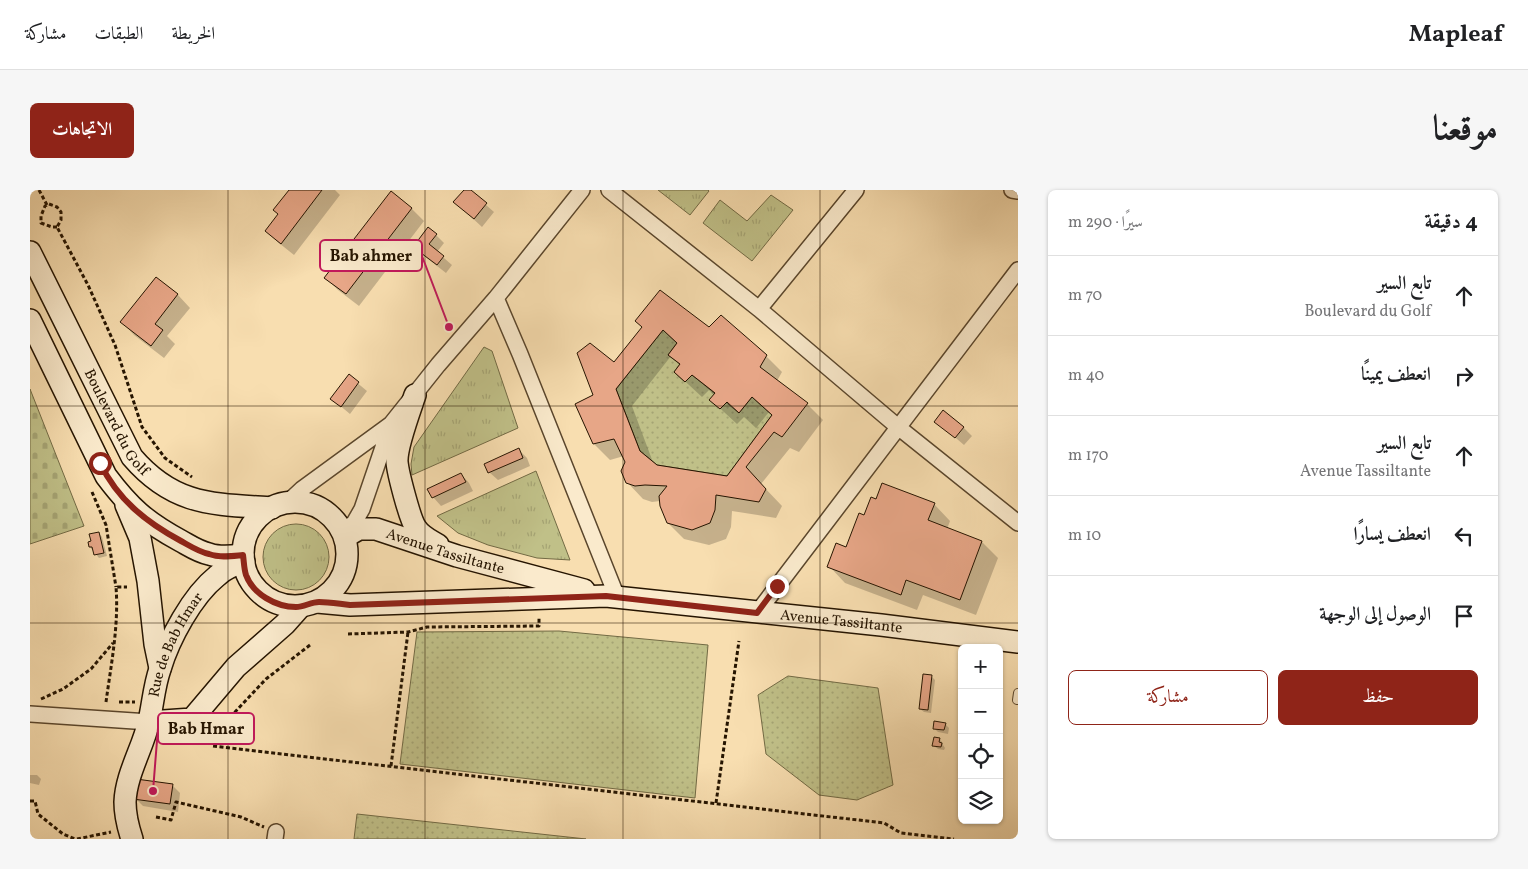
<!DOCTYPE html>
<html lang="ar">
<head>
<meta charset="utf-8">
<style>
	:root { --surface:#fff; --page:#f6f6f6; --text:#202124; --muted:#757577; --line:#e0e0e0; --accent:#8f2418 }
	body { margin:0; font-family:Vollkorn,Amiri,serif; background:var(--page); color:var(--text); direction:rtl }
	.controls { position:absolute; right:15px; bottom:15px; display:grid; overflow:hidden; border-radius:8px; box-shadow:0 1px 4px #0004 }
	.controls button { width:45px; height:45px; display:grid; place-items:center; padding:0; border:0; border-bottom:1px solid var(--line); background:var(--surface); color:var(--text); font:25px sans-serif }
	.stop { position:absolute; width:15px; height:15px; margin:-11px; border:4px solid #8f2418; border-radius:50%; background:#fff }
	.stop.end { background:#8f2418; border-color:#fff; box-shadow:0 1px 5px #0008 }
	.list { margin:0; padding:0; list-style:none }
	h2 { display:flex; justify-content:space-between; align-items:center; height:65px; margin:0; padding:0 20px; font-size:21px }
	h2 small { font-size:16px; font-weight:400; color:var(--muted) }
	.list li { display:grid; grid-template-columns:32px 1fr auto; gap:15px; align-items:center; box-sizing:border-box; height:80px; padding:0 20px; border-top:1px solid var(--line) }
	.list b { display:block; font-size:19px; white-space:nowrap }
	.list p { margin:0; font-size:16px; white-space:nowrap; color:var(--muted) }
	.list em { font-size:16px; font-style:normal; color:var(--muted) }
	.actions { display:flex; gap:10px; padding:15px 20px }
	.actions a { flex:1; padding:11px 0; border:1px solid var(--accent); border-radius:8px; text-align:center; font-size:18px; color:var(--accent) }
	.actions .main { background:var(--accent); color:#fff }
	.icon { flex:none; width:28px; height:28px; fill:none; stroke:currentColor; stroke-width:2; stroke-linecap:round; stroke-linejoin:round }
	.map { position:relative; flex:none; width:988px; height:649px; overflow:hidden; direction:ltr; border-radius:8px }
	header { display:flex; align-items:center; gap:30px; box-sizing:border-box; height:70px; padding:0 25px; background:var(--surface); border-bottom:1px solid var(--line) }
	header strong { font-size:24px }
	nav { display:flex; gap:28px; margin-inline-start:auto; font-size:18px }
	.intro { display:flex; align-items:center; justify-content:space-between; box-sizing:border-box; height:120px; padding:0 30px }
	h1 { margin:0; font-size:35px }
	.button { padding:12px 22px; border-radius:8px; background:var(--accent); color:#fff; font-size:18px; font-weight:700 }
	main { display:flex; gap:30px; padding:0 30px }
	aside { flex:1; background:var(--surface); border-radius:8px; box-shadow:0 1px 4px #0004 }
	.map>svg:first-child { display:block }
	.grass { fill:url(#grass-tufts); stroke:#726a44 }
	.cemetery { fill:url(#cemetery-stones); stroke:#726a44 }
	.park { fill:url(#park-dots); stroke:#726a44 }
	.shadow { fill:#0003; fill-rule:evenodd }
	.building { fill:#e7a687; stroke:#251400; fill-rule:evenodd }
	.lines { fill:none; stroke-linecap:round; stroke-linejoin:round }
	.lane-casing { stroke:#5a462c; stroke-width:10 }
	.street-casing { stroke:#5a462c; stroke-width:18 }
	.secondary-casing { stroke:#251400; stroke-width:24 }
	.path { stroke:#251400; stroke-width:3; stroke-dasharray:4 2.5; stroke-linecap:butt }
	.lane { stroke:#faeacc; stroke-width:8 }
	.street { stroke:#faeacc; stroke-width:15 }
	.secondary { stroke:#faeacc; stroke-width:21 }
	.route { stroke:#8f2418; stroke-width:6 }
	.grid { fill:none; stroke:#251400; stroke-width:1; stroke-opacity:0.55 }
	.labels { text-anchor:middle; stroke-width:5; stroke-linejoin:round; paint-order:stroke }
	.street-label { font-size:15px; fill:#251400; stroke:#faeacc }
	.leader { fill:none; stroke:#c2185b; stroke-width:2 }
	.callout-dot { fill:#c2185b; stroke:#faeacc; stroke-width:2 }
	.callout { fill:#faeacc; stroke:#c2185b; stroke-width:2 }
	.callout-label { font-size:16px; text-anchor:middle; font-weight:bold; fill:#251400 }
</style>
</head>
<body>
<header>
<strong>Mapleaf</strong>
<nav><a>الخريطة</a><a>الطبقات</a><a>مشاركة</a></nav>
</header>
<div class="intro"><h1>موقعنا</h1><a class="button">الاتجاهات</a></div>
<main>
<aside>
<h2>4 دقيقة<small>سيرًا · 290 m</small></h2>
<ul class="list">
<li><svg class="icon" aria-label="ahead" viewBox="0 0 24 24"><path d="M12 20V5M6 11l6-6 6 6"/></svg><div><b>تابع السير</b><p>Boulevard du Golf</p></div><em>70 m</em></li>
<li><svg class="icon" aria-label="right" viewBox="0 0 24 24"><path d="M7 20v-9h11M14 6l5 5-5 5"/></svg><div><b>انعطف يمينًا</b></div><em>40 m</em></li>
<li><svg class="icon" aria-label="ahead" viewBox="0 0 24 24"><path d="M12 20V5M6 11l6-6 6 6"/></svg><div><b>تابع السير</b><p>Avenue Tassiltante</p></div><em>170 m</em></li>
<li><svg class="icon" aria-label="left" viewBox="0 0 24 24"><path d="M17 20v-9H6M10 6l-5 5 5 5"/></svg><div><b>انعطف يسارًا</b></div><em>10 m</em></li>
<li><svg class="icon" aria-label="arrive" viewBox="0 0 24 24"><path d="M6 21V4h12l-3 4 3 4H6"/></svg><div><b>الوصول إلى الوجهة</b></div></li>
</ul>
<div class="actions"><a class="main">حفظ</a><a>مشاركة</a></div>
</aside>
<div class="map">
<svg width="988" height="649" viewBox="0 0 988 649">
	<defs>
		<pattern id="grass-tufts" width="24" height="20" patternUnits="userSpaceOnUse" patternTransform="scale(1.25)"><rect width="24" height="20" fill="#c0c088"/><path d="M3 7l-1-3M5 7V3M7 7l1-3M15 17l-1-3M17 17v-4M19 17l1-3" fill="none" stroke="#a5a474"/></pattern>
		<pattern id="cemetery-stones" width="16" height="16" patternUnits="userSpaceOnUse" patternTransform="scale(1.25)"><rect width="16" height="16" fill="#c0c088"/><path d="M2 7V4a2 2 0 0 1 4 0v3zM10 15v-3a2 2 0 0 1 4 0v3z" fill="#a5a474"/></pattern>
		<pattern id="park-dots" width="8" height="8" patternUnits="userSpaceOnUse" patternTransform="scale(1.25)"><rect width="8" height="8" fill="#c0c088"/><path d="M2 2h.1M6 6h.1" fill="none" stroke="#a5a474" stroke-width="1.8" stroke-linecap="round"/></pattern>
	</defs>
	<rect width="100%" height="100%" fill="#f8deb0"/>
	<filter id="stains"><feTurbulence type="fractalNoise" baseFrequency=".004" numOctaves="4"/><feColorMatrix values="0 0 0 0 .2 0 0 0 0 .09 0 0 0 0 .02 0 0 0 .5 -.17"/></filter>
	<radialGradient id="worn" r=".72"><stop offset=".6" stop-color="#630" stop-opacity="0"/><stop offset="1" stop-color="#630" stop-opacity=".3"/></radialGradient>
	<path class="grass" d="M628 0H678L679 1 660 25Z
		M741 5 763 20 722 71 673 33 690 10 717 31Z
		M454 157 462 161 488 238 382 285 381 274 384 257Z
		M506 281 540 370 507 368 458 355 428 343 407 326Z
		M233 367a33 33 0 1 1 66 0a33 33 0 1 1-66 0Z"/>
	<path class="cemetery" d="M0 199 54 336 0 354Z"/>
	<path class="park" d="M633 140 647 153 638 165 650 174 644 182 655 192 662 185 709 223 722 207 742 225 697 286 627 275 610 261 586 199Z
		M529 441 678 455 665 608 370 574 387 442Z
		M758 486 848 498 863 595 827 610 789 605 736 564 728 505Z
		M327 624 556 649H324Z"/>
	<path class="shadow" d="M260 0H305L310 5 264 65 249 53 236 41 249 24Z
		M435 0H439L464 22 452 37 425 12Z
		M361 3 382 19 394 31 329 116 308 100 296 88Z
		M406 45 414 53 407 62 422 75 416 83 393 65 385 57Z
		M127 88 148 105 160 118 137 146 145 154 134 168 104 145 92 132Z
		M613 138H679L736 166 752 182 747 191 777 214 793 230 769 262 760 258 731 294 752 316 746 328 702 321 701 337 696 349 679 355 654 349 638 333 630 311 622 312 613 309 597 292 596 272 594 266 580 270 564 254 565 206 584 174ZM641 166 650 176 645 182 672 207 679 200 685 206 681 210 707 234 714 227 726 238 739 222 743 226 697 288 624 275 602 216Z
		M319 186 337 201 320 224 302 209Z
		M906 231 933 237 942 246 934 255Z
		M489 260 497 268 500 276 468 290 459 282Z
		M431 284 439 293 443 301 411 316 403 307Z
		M904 314 920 331 917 339 952 352 968 368 946 425 893 405 887 420 815 393 799 376 817 359 835 327Z
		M69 343 72 347 77 366 69 368 60 357Z
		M901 486 905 490 901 523 894 522 890 519Z
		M915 534 919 538 918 544 908 542 904 538Z
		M909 549 913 553V555L915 558 914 560 908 559 904 556Z
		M0 585H7L11 589 9 595 0 593Z
		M142 595 150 603 148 622 113 616 105 608Z"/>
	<path class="building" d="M259 0H292L251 54 235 41 248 24 243 20Z
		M434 0H441L457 13 444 29 423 12Z
		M361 1 382 18 316 104 294 88Z
		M398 37 407 44 399 54 414 66 407 75 383 57Z
		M126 87 148 104 125 134 133 140 121 156 90 132Z
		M630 100 679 137 691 125 737 165 730 177 778 213 752 247 744 242 716 277 736 299 729 312 686 305 685 320 680 333 662 340 637 333 630 316 629 306 637 296 615 295 605 296 596 293 591 281 595 272 584 249 563 254 545 214 563 205 547 163 560 153 584 172 612 137 605 131ZM633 140 647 153 638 165 650 174 644 182 655 192 662 185 685 203 679 210 690 219 697 212 709 223 722 207 742 225 697 286 627 275 610 261 586 199Z
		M319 184 329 192 311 217 300 209Z
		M913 220 934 237 925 248 904 232Z
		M489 258 493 268 458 283 454 274Z
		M431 283 436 292 402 308 397 299Z
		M852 293 905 313 898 330 952 351 930 410 876 390 871 405 797 377 806 353 816 357 829 323 834 325 841 307 846 309Z
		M69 342 74 363 64 365 62 357H59L58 352 61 351 59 344Z
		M893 484 902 485 898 520 889 519Z
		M904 531 916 533 914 540 903 539Z
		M904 547 910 548 909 552 912 553 911 557 902 556Z
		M106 589 143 594 140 614 103 609Z"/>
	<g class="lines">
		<defs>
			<path id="lane" d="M987 510 988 503"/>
			<path id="street" d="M579 0 729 119 868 237 988 333
				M982 0 988 1
				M466 108 490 164 587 407
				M729 119 826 0
				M257 313 272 299 361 234 408 175 466 108 552 0
				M312 341 324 333 332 319 361 234
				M727 423 988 80
				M0 524 119 532
				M245 649 246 642"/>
			<g id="secondary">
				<path id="s1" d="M0 62 102 267C144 316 183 314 242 318"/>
				<path d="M0 130 76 286C100 318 116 332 151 351 160 356 169 362 179 364 190 368 202 366 213 365"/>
				<path d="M385 205C380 220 366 257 367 272 368 283 380 330 386 338 391 346 400 350 408 355"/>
				<circle cx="265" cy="364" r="52"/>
				<path d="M96 315 110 348 118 391 125 454 130 478"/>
				<path id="s2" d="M315 347 329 339H346L427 366 554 400"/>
				<path id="s3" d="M287 412 320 415 576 406 851 435 988 452"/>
				<path d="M119 532 162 529 206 477 255 434 271 416"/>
				<path id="s4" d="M102 649C98 637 95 624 95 612 96 584 113 558 119 531 123 514 124 496 130 479 139 449 162 406 187 386 194 379 204 375 214 372"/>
			</g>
		</defs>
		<use href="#lane" class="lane-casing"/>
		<use href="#street" class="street-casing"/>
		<use href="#secondary" class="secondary-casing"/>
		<path class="path" d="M9 0 17 15
			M27 37H22L11 33V26L15 16 19 14 27 17 31 22V30L27 37 58 95 85 155 112 237 135 268 162 287
			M62 302 76 335 86 397
			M318 444 378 442 397 437 509 436V427
			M280 455 236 489 204 523 182 556 854 633 871 643 924 649
			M11 509 33 499 61 479 83 453
			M76 512C81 475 89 435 86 397H97
			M89 512H105
			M361 576 378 442
			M0 611H5L8 624 33 644 45 649
			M686 613 709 451
			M126 627 141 630 146 612 211 627 234 637
			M47 649 81 642"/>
		<use href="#lane" class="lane"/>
		<use href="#street" class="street"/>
		<use href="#secondary" class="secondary"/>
	</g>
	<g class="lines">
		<path class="route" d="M70 273C88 310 116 332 151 351 160 356 169 362 179 364 190 368 202 366 213 365 214 372 214 379 216 385 223 404 246 417 266 417 274 417 281 412 289 412 299 412 310 414 320 415L576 406 727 423 747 396"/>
	</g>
	<path class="grid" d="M198 0V649M395 0V649M593 0V649M790 0V649M0 216H988M0 433H988"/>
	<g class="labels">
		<g class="street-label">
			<text dy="5" stroke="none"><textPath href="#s1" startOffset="191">Boulevard du Golf</textPath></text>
			<text dy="5" stroke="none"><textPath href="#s2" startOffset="106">Avenue Tassiltante</textPath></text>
			<text dy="5" stroke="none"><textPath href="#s3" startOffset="526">Avenue Tassiltante</textPath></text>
			<text dy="5" stroke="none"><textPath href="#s4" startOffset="204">Rue de Bab Hmar</textPath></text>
		</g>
	</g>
	<path class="leader" d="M419 137L392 66M123 601L128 538"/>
	<g class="callout-dot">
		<circle cx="419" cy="137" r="5"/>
		<circle cx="123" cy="601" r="5"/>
	</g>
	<g class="callout">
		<rect x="290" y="50" width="102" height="31" rx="5"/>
		<rect x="128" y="523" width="96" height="31" rx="5"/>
	</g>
	<g class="callout-label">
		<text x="341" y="71">Bab ahmer</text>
		<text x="176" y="544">Bab Hmar</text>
	</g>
	<rect width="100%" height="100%" filter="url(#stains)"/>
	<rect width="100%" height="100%" fill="url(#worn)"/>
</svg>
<div class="controls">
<button>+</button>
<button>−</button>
<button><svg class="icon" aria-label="locate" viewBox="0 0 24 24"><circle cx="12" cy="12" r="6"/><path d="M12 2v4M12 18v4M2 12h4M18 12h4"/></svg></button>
<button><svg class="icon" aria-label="layers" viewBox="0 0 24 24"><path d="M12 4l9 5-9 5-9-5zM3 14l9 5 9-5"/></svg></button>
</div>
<div class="stop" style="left:70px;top:273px"></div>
<div class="stop end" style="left:747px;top:396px"></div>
</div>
</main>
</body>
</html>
